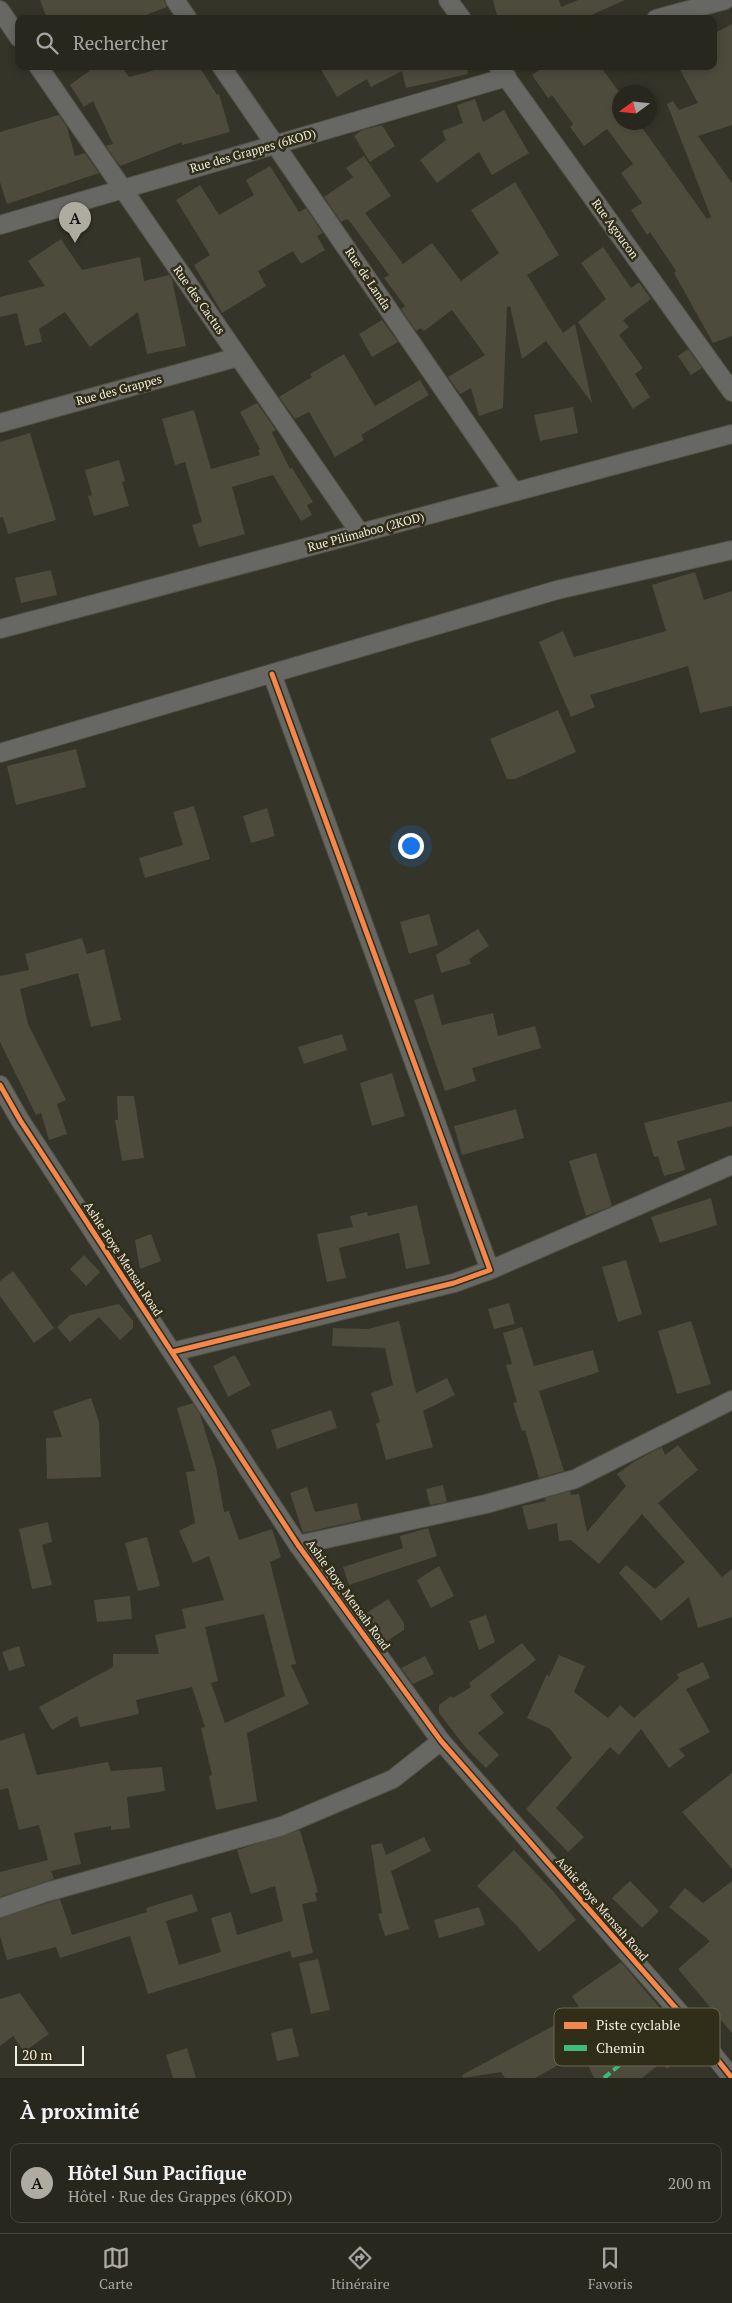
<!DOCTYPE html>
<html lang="fr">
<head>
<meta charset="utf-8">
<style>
	:root { --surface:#28271e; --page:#302f27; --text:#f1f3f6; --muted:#a5a5a4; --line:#44443c; --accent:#aeaca0 }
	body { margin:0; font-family:"PT Serif",serif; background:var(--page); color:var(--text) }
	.compass { position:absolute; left:612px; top:85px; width:45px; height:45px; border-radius:50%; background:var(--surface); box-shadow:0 2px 8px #0003; rotate:255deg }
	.scale { position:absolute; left:15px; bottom:12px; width:69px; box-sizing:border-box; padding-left:5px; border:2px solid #efede0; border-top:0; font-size:14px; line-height:18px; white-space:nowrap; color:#efede0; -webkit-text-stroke:4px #302d19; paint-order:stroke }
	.you { position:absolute; left:410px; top:845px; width:18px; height:18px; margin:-12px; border:4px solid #fff; border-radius:50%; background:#1a73e8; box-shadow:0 0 0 8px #1a73e833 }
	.badge { display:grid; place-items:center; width:32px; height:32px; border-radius:50%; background:var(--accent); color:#111; font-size:16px; font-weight:700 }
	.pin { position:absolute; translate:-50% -41px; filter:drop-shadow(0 1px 2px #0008) }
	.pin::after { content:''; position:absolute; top:26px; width:18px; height:15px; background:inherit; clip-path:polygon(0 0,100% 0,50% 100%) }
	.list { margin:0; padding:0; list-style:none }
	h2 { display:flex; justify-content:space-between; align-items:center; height:65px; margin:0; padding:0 20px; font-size:21px }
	h2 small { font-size:16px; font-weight:400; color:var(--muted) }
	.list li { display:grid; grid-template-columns:32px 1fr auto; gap:15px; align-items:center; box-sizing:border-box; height:80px; margin:0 10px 10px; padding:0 10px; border:1px solid var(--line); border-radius:10px }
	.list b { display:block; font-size:19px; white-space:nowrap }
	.list p { margin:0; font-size:16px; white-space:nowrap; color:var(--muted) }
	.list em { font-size:16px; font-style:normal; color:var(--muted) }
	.icon { flex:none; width:28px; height:28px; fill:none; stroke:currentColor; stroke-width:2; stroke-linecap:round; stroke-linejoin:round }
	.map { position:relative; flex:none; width:732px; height:2078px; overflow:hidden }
	.search { position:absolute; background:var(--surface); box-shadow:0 2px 8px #0003; left:15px; right:15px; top:15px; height:55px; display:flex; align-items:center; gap:12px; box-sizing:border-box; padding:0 18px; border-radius:10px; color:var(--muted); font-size:19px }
	.sheet { height:155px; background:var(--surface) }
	nav { display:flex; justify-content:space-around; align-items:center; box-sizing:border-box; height:70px; border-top:1px solid var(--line); background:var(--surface); font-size:14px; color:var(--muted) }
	nav a { display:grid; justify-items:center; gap:2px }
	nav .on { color:var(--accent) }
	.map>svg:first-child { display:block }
	.building { fill:#4d4b3c; fill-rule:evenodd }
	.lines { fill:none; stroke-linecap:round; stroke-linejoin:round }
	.minor-casing { stroke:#525146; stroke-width:20 }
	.minor { stroke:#676763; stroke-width:18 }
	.quiet { stroke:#3abd76; stroke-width:4; stroke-dasharray:8 4; stroke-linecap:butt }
	.cycleway-casing { stroke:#302d19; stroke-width:8 }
	.cycleway { stroke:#f5874c; stroke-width:5 }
	.labels { text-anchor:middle; stroke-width:5; stroke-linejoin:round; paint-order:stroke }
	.street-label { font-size:12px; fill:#efede0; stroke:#302d19 }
	.key { fill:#302d19; stroke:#696755; stroke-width:1 }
	.key-label { font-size:14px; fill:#efede0 }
</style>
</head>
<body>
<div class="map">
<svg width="732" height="2078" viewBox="0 0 732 2078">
	<rect width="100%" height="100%" fill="#353428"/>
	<path class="building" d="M40 0H164L167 7 136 19H47Z
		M493 0H559L561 7 578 0H625L582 19H498Z
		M732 24V125L698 136 732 183V336L713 343 674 273 676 271 650 232 647 235 631 210 642 203 621 173 633 164 607 129 584 146 570 127 573 124 552 95 548 98 532 75 545 66H600L620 93V122H638L707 219 711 217 667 104 673 101 679 110 698 103 678 66H713V34Z
		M96 66H121L129 77 170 66H199L217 95 219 94 230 132 182 145V142L120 166 106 146 113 144 93 101 84 107 70 85Z
		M319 66H467L468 74 406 88 402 71 371 87 367 79 337 97Z
		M475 99 483 122 504 110 529 153 492 175 479 152 437 183 420 160 446 140 442 131 463 123 457 105Z
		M59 115 67 127 75 156 85 153 99 173 7 204 0 182V132Z
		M382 125 395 146 370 162 354 136 362 130Z
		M364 156 391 196 365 213 403 264 432 243 461 281 499 253 471 210 515 182 559 255 527 275 563 333 575 324 592 403 546 341 522 359 510 306 507 307 503 408 479 416 471 388 460 394 448 377 485 355 452 310 424 331 421 328 416 331 401 309 405 306 384 278 389 275 351 223 347 219 341 222 324 197 353 177 346 168Z
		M270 166 299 212 306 208 323 233 317 236 325 250 301 264 293 251 258 271 266 286 222 313 194 265 210 255 176 200 200 185 219 215 254 195 246 180Z
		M61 239 82 270 140 257 144 281 169 275 172 279 186 346 147 354 138 312 90 347 65 312 39 329 42 342 25 346 17 313 0 317V297L45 286 28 261Z
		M603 247 631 288 639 282 651 299 623 320 629 327 619 335 643 368 635 374 650 397 633 409 578 322 606 299 581 263Z
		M382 320 398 342 372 357 359 334Z
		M688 349 702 368 691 375 678 356Z
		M344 354 375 406 420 380 429 395 361 435 364 440 335 457 309 412 295 419 279 397 312 377 310 374Z
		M257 403 276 430 272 432 273 435 290 469 292 468 313 502 307 505 312 515 301 521 273 475 232 487 245 534 199 547 192 525 202 522 185 462 175 465 162 419 194 410 211 469 260 455 258 450 260 449 240 412Z
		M573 407 578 433 540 441 534 415Z
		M30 433 56 520 8 534 3 517 0 518V442Z
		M119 460 125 481 122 482 129 506 94 516 88 496 92 495 85 470Z
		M51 570 57 595 21 603 15 578Z
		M695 572 704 600 732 591V706L700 713 688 666 590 695 595 707 571 717 539 642 563 631 574 657 666 631 652 585Z
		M558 710 576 752 515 779H507L490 739Z
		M76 749 86 787 16 805 7 766Z
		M194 806 210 859 145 878 139 858 183 845 173 812Z
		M267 808 275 836 251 843 243 816Z
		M429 914 438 945 409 954 400 922Z
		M478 929 489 946 469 959 471 964 441 973 436 955Z
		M82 938 87 954 104 949 121 1020 91 1027 78 973 20 989 28 1024 66 1100 57 1104 67 1134 49 1140 41 1113 36 1115 0 1042V976L29 970 25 954Z
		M433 994 442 1025 493 1013 498 1036 535 1026 541 1048 472 1068 476 1081 445 1091 414 1000Z
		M342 1034 347 1050 304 1064 298 1047Z
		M392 1073 405 1116 372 1126 360 1083Z
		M117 1096H134L144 1158 122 1161 115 1120H118Z
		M732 1101V1126L677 1141 685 1170 664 1176 658 1156 654 1157 644 1123Z
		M516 1109 524 1138 462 1155 454 1126Z
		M596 1153 612 1206 586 1216 569 1161Z
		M711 1198 717 1225 660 1243 651 1217Z
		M417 1205 430 1264 406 1269 399 1233 339 1248 346 1278 327 1282 317 1234 353 1227 350 1216 367 1212 368 1216Z
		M151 1234 161 1261 140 1269 135 1240Z
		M84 1255 100 1272 86 1286 70 1269Z
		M626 1260 642 1314 618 1322 602 1267Z
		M13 1271 54 1328 34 1343 0 1296V1281Z
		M509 1303 515 1324 494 1329 488 1309Z
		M119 1304 133 1321V1328L120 1340 99 1317 70 1342 57 1327 70 1315Z
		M399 1321 416 1393 447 1378 455 1395 423 1411 433 1447 386 1460 376 1424 380 1422 371 1393 393 1385 385 1348 332 1346 333 1328 368 1329Z
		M691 1321 711 1384 677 1394 658 1331Z
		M522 1327 534 1366 593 1350 599 1372 539 1391 564 1471 539 1478 525 1430 522 1431 513 1403 517 1402 506 1365 512 1364 503 1333Z
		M235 1355 251 1385 228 1397 213 1366Z
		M91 1398 99 1422 101 1477 47 1479 46 1438 62 1437 53 1411Z
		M193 1403 200 1414 216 1467 224 1512 229 1511 239 1540 272 1529 281 1557 270 1562 296 1664 291 1665 309 1704 247 1733 257 1801 216 1810 209 1776 212 1775 201 1728 205 1727 192 1687 136 1700 139 1714 80 1727 77 1716 52 1730 39 1707 113 1667V1654H159L155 1635 186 1628 182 1609 224 1600 209 1556 193 1563 179 1531 195 1523 186 1472 195 1471 177 1408ZM264 1614 285 1696 225 1723 211 1683 218 1681 205 1627Z
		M331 1410 337 1428 277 1449 271 1430Z
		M678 1445 698 1470 658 1503 722 1577 732 1569V1617L698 1628 689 1597 661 1621 619 1573 626 1565 655 1589 685 1562 642 1514 599 1564 571 1540 559 1541 557 1523 528 1530 522 1506 546 1501 545 1498 570 1491 571 1495 579 1494 587 1532 626 1486 617 1474 635 1461 662 1447 665 1455Z
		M443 1485 447 1502 430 1505 426 1489Z
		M307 1487 315 1512 357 1503 361 1520 303 1533 290 1493Z
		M48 1522 52 1542 42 1545 52 1585 32 1589 19 1529Z
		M428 1528 437 1556 349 1585 343 1567 403 1548 400 1536Z
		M147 1537 160 1586 138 1591 125 1543Z
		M439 1566 454 1596 431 1608 417 1580Z
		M130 1596 132 1619 97 1622 94 1600Z
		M388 1599 404 1623V1630L384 1643 365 1614Z
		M486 1615 495 1642 479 1650 469 1621Z
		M522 1643 536 1660 490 1695 504 1713 478 1733 499 1755 486 1768 466 1748 439 1713V1705L451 1696 453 1698 471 1687 469 1683Z
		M19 1646 25 1666 9 1671 2 1652Z
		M559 1655 585 1666 574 1692 608 1718 620 1705 634 1718 679 1678 677 1674 703 1662 710 1678 686 1689 710 1732 679 1749 685 1756 669 1768 641 1729 619 1755 610 1747 556 1808 584 1837 568 1852 526 1809 572 1758 550 1729 527 1718 547 1674 549 1677Z
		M425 1656 434 1674 413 1684 401 1668Z
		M24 1733 37 1775 108 1762 111 1771 162 1767 165 1791 127 1797 130 1828 111 1830V1826L74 1833 81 1864 51 1871 54 1879 0 1897V1872L48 1860 39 1825 19 1830 8 1788 0 1790V1741Z
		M732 1773V1869L682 1812Z
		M300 1830 318 1892 315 1893 317 1901 302 1904 313 1953 292 1958 290 1951 148 1994 130 1936 60 1958 56 1947 7 1960 0 1936V1918L60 1899 72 1935 147 1912 146 1908 192 1894 198 1911 166 1921 179 1965 221 1952 211 1918 231 1912 237 1935 283 1921 275 1886 251 1894 237 1850Z
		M424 1837 431 1851 391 1871 409 1929 385 1936 378 1914 382 1913 371 1845 382 1843 386 1855Z
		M514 1850 553 1891 576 1920 539 1952 517 1926 477 1886Z
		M630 1881 659 1911 642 1928 612 1898Z
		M732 1881V2033L678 1969 710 1941 669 1907 685 1888 703 1903Z
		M479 1907 485 1925 439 1938 434 1920Z
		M318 1959 330 2010 311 2014 299 1963Z
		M621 1962 670 2020 664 2025 688 2049 667 2069 661 2063 642 2078H594L582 2052 535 2078H505L501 2072 463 2078 462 2075 566 2019 565 2016 580 2009 572 1996Z
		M20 1993 49 2034 24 2052 13 2036 0 2046V1999Z
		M292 2028 299 2056 277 2061 271 2033Z
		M187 2048 196 2078H173L166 2055Z"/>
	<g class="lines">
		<defs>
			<path id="minor" d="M175 0 188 19
				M448 0 462 19
				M0 10 19 38
				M656 19 725 0
				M38 66 360 533
				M221 66 514 492
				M498 66 732 392
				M0 225 507 77
				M0 423 238 357
				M0 629 732 434
				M0 753 557 590 732 550
				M0 1085 20 1120 298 1545 441 1741 681 2014 732 2078
				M490 1270 732 1165
				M172 1352 454 1283 490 1270 272 674
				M298 1545 486 1504 575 1479 732 1400
				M0 1908 47 1892 282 1826 393 1779 441 1741"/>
		</defs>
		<use href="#minor" class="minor-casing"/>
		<use href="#minor" class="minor"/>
		<path class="quiet" d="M604 2078 681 2014"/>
		<defs>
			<path id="cycleway" d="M0 1085 20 1120 298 1545 441 1741 681 2014 732 2078
				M172 1352 454 1283 490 1270 272 674"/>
		</defs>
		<use href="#cycleway" class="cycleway-casing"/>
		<use href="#cycleway" class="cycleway"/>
	</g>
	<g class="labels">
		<g class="street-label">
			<text transform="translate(253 151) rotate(-16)" y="4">Rue des Grappes (6KOD)</text>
			<text transform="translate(615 229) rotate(54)" y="4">Rue Agoucon</text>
			<text transform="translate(368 279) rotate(56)" y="4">Rue de Landa</text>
			<text transform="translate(199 300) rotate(55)" y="4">Rue des Cactus</text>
			<text transform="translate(119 390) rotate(-15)" y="4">Rue des Grappes</text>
			<text transform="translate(366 532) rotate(-15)" y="4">Rue Pilimaboo (2KOD)</text>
			<text transform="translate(123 1259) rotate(57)" y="4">Ashie Boye Mensah Road</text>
			<text transform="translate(348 1595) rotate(54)" y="4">Ashie Boye Mensah Road</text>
			<text transform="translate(602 1909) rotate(49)" y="4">Ashie Boye Mensah Road</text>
		</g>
	</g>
	<rect x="554" y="2008" width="166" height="58" rx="8" class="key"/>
	<rect x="564" y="2022" width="23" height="7" fill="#f5874c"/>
	<rect x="564" y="2045" width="23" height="6" fill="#3abd76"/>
	<g class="key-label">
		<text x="596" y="2030">Piste cyclable</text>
		<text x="596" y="2053">Chemin</text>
	</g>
</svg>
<svg class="compass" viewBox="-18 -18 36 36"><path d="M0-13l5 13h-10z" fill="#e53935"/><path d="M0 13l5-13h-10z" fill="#a5a5a4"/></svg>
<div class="scale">20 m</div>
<div class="you"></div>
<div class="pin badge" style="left:75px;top:243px">A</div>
<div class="search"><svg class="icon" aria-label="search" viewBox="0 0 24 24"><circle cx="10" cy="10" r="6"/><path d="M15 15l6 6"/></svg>Rechercher</div>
</div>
<section class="sheet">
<h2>À proximité<small></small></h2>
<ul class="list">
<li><span class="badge">A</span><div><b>Hôtel Sun Pacifique</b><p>Hôtel · Rue des Grappes (6KOD)</p></div><em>200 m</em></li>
</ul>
</section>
<nav>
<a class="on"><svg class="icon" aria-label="map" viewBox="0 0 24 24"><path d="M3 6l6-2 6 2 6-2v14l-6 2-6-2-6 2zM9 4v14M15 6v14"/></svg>Carte</a>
<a><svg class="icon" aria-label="directions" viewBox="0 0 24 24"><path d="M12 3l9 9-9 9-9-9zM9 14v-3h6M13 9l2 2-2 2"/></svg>Itinéraire</a>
<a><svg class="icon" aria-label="saved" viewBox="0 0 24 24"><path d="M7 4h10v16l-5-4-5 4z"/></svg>Favoris</a>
</nav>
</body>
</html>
